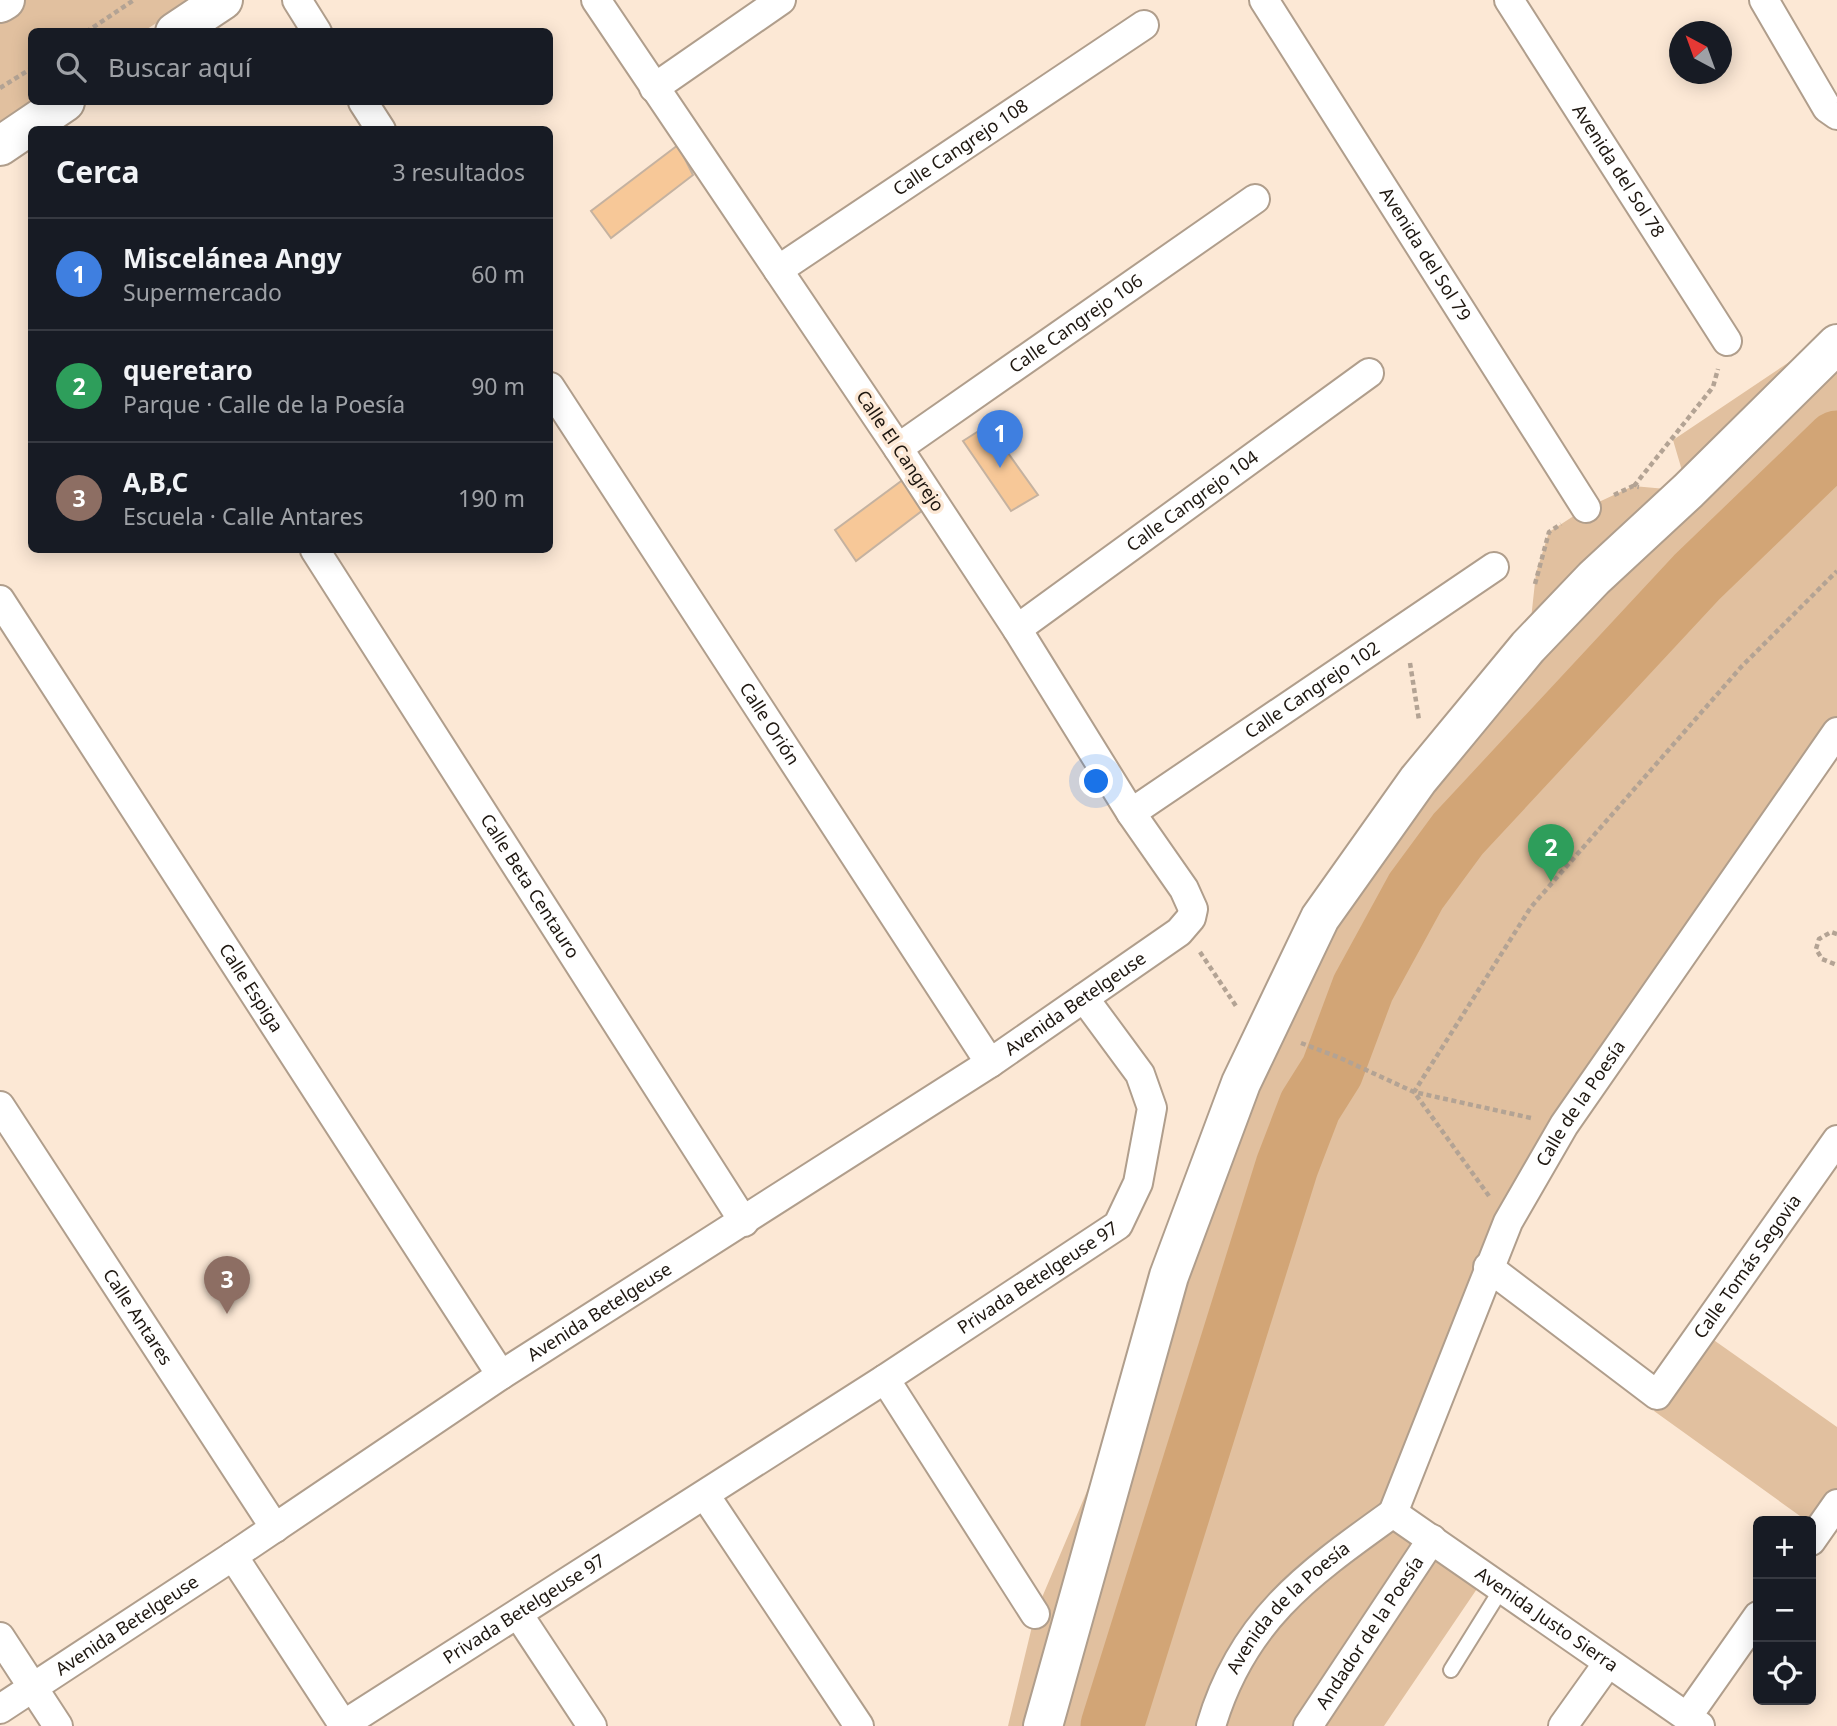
<!DOCTYPE html>
<html lang="es">
<head>
<meta charset="utf-8">
<style>
	:root { --surface:#171b24; --page:#20242c; --text:#f1f3f6; --muted:#9ea1a6; --line:#363941; --accent:#9bb6c3 }
	body { margin:0; font-family:"Noto Sans",sans-serif; background:var(--page); color:var(--text) }
	.controls { position:absolute; right:21px; bottom:21px; display:grid; overflow:hidden; border-radius:10px; box-shadow:0 4px 18px #0003 }
	.controls button { width:63px; height:63px; display:grid; place-items:center; padding:0; border:0; border-bottom:2px solid var(--line); background:var(--surface); color:var(--text); font:35px sans-serif }
	.compass { position:absolute; left:1669px; top:21px; width:63px; height:63px; border-radius:50%; background:var(--surface); box-shadow:0 4px 18px #0003; rotate:319deg }
	.you { position:absolute; left:1097px; top:782px; width:24px; height:24px; margin:-18px; border:5px solid #fff; border-radius:50%; background:#1a73e8; box-shadow:0 0 0 10px #1a73e833 }
	.badge { display:grid; place-items:center; width:46px; height:46px; border-radius:50%; background:var(--accent); color:#fff; font-size:23px; font-weight:700 }
	.pin { position:absolute; translate:-50% -58px; filter:drop-shadow(0 2px 4px #0008) }
	.pin::after { content:''; position:absolute; top:37px; width:24px; height:21px; background:inherit; clip-path:polygon(0 0,100% 0,50% 100%) }
	.list { margin:0; padding:0; list-style:none }
	h2 { display:flex; justify-content:space-between; align-items:center; height:91px; margin:0; padding:0 28px; font-size:30px }
	h2 small { font-size:23px; font-weight:400; color:var(--muted) }
	.list li { display:grid; grid-template-columns:46px 1fr auto; gap:21px; align-items:center; box-sizing:border-box; height:112px; padding:0 28px; border-top:2px solid var(--line) }
	.list b { display:block; font-size:26px; white-space:nowrap }
	.list p { margin:0; font-size:23px; white-space:nowrap; color:var(--muted) }
	.list em { font-size:23px; font-style:normal; color:var(--muted) }
	.icon { flex:none; width:38px; height:38px; fill:none; stroke:currentColor; stroke-width:2; stroke-linecap:round; stroke-linejoin:round }
	.map { position:relative; flex:none; width:1837px; height:1726px; overflow:hidden }
	.search { position:absolute; background:var(--surface); box-shadow:0 4px 18px #0003; left:28px; top:28px; width:525px; height:77px; display:flex; align-items:center; gap:18px; box-sizing:border-box; padding:0 24px; border-radius:10px; color:var(--muted); font-size:26px }
	.panel { position:absolute; background:var(--surface); box-shadow:0 4px 18px #0003; left:28px; top:126px; width:525px; height:427px; border-radius:10px }
	.map>svg:first-child { display:block }
	.green { fill:#e1c09f }
	.lines { fill:none; stroke-linecap:round; stroke-linejoin:round }
	.river { stroke:#d2a576; stroke-width:63 }
	.building { fill:#f7c898; stroke:#c5b2a0; stroke-width:2 }
	.lane-casing { stroke:#b09e8c; stroke-width:18 }
	.street-casing { stroke:#b09e8c; stroke-width:32 }
	.secondary-casing { stroke:#b09e8c; stroke-width:42 }
	.primary-casing { stroke:#b09e8c; stroke-width:42 }
	.path { stroke:#b3a394; stroke-width:4.5; stroke-dasharray:5 3.5; stroke-linecap:butt }
	.lane { stroke:#fff; stroke-width:14 }
	.street { stroke:#fff; stroke-width:28 }
	.secondary { stroke:#fff; stroke-width:38 }
	.primary { stroke:#fff; stroke-width:38 }
	.labels { text-anchor:middle; stroke-width:7; stroke-linejoin:round; paint-order:stroke }
	.street-label { font-size:18px; fill:#1e1710; stroke:#fce8d5 }
</style>
</head>
<body>
<div class="map">
<svg width="1837" height="1726" viewBox="0 0 1837 1726">
	<rect width="100%" height="100%" fill="#fce8d5"/>
	<path class="green" d="M0 0H192L144 31 32 32V102L0 126Z
		M1837 330V732L1564 1125 1393 1513 1485 1577 1384 1726H1008L1035 1614 1156 1328 1268 1031 1528 647 1536 573 1549 532 1586 508 1633 486 1688 491 1673 440Z
		M1708 1336 1837 1427V1488L1811 1524V1521H1807L1654 1411Z"/>
	<g class="lines">
		<path class="river" d="M1112 1726 1287 1166 1310 1106 1332 1071 1363 988 1416 891 1458 834 1697 577 1837 442"/>
	</g>
	<path class="building" d="M678 145 693 175 611 238 591 211Z
		M988 425 1038 495 1011 511 963 441Z
		M908 476 927 507 856 561 835 530Z"/>
	<g class="lines">
		<defs>
			<path id="lane" d="M1451 1670 1502 1588"/>
			<g id="street">
				<path d="M297 0 317 32"/>
				<path id="s1" d="M1264 0 1586 508"/>
				<path id="s2" d="M1509 0 1727 341"/>
				<path d="M1764 0 1827 108 1837 115"/>
				<path d="M654 88 781 0"/>
				<path d="M363 102 381 130"/>
				<path id="s3" d="M778 270 1144 25"/>
				<path id="s4" d="M550 387 990 1063"/>
				<path id="s5" d="M898 448 1255 199"/>
				<path id="s6" d="M315 550 744 1222"/>
				<path id="s7" d="M0 600 501 1375"/>
				<path id="s8" d="M1017 629 1369 373"/>
				<path id="s9" d="M1131 813 1494 567"/>
				<path id="s10" d="M0 1106 275 1528"/>
				<path id="s11" d="M1488 1267 1657 1395 1837 1140"/>
				<path d="M885 1379 1035 1614"/>
				<path d="M705 1495 859 1726"/>
				<path id="s12" d="M1393 1513 1508 1222 1564 1125 1837 732"/>
				<path id="s13" d="M1393 1513 1700 1726"/>
				<path d="M1811 1541 1837 1504"/>
				<path d="M233 1556 344 1726"/>
				<path d="M518 1614 592 1726"/>
				<path d="M0 1637 58 1726"/>
				<path id="s14" d="M0 1709 233 1556 501 1375 990 1063 1179 932 1191 918 1193 909 1184 889 1131 813 1017 629 898 448 596 0"/>
				<path d="M1687 1717 1758 1616"/>
				<path id="s15" d="M343 1725 885 1379 1118 1225 1138 1183 1152 1108 1140 1074 1084 998"/>
				<path id="s16" d="M1211 1726C1242 1620 1308 1574 1393 1513"/>
				<path id="s17" d="M1308 1726 1432 1539"/>
				<path d="M1563 1726 1608 1663"/>
			</g>
			<path id="secondary" d="M1043 1726 1169 1276 1241 1083 1320 918 1418 780 1528 647 1594 578 1688 491 1837 344"/>
			<path id="primary" d="M0 3 5 0
				M175 32 223 0
				M0 146 65 102"/>
		</defs>
		<use href="#lane" class="lane-casing"/>
		<use href="#street" class="street-casing"/>
		<use href="#secondary" class="secondary-casing"/>
		<use href="#primary" class="primary-casing"/>
		<path class="path" d="M86 32 134 0
			M0 88 32 68
			M1634 486 1713 387 1718 369
			M1614 495 1633 486 1639 487
			M1535 584 1549 532 1561 524
			M1410 663 1419 720
			M1837 934 1831 932 1819 939 1816 949 1822 959 1837 965
			M1200 952 1236 1006
			M1301 1043 1338 1057 1414 1092 1531 1118
			M1489 1196 1414 1092 1531 907 1742 666 1837 571"/>
		<use href="#lane" class="lane"/>
		<use href="#street" class="street"/>
		<use href="#secondary" class="secondary"/>
		<use href="#primary" class="primary"/>
	</g>
	<g class="labels">
		<g class="street-label">
			<text dy="6" stroke="none"><textPath href="#s3" startOffset="220">Calle Cangrejo 108</textPath></text>
			<text dy="6" stroke="none"><textPath href="#s2" startOffset="203">Avenida del Sol 78</textPath></text>
			<text dy="6" stroke="none"><textPath href="#s1" startOffset="301">Avenida del Sol 79</textPath></text>
			<text dy="6" stroke="none"><textPath href="#s5" startOffset="217">Calle Cangrejo 106</textPath></text>
			<text transform="translate(900 451) rotate(56)" y="6">Calle El Cangrejo</text>
			<text dy="6" stroke="none"><textPath href="#s8" startOffset="217">Calle Cangrejo 104</textPath></text>
			<text dy="6" stroke="none"><textPath href="#s9" startOffset="219">Calle Cangrejo 102</textPath></text>
			<text dy="6" stroke="none"><textPath href="#s4" startOffset="402">Calle Orión</textPath></text>
			<text dy="6" stroke="none"><textPath href="#s6" startOffset="399">Calle Beta Centauro</textPath></text>
			<text dy="6" stroke="none"><textPath href="#s7" startOffset="462">Calle Espiga</textPath></text>
			<text dy="6" stroke="none"><textPath href="#s14" startOffset="1286">Avenida Betelgeuse</textPath></text>
			<text dy="6" stroke="none"><textPath href="#s12" startOffset="452">Calle de la Poesía</textPath></text>
			<text dy="6" stroke="none"><textPath href="#s11" startOffset="369">Calle Tomás Segovia</textPath></text>
			<text dy="6" stroke="none"><textPath href="#s15" startOffset="826">Privada Betelgeuse 97</textPath></text>
			<text dy="6" stroke="none"><textPath href="#s14" startOffset="719">Avenida Betelgeuse</textPath></text>
			<text dy="6" stroke="none"><textPath href="#s10" startOffset="252">Calle Antares</textPath></text>
			<text dy="6" stroke="none"><textPath href="#s15" startOffset="215">Privada Betelgeuse 97</textPath></text>
			<text dy="6" stroke="none"><textPath href="#s16" startOffset="144">Avenida de la Poesía</textPath></text>
			<text dy="6" stroke="none"><textPath href="#s13" startOffset="187">Avenida Justo Sierra</textPath></text>
			<text dy="6" stroke="none"><textPath href="#s14" startOffset="152">Avenida Betelgeuse</textPath></text>
			<text dy="6" stroke="none"><textPath href="#s17" startOffset="112">Andador de la Poesía</textPath></text>
		</g>
	</g>
</svg>
<div class="controls">
<button>+</button>
<button>−</button>
<button><svg class="icon" aria-label="locate" viewBox="0 0 24 24"><circle cx="12" cy="12" r="6"/><path d="M12 2v4M12 18v4M2 12h4M18 12h4"/></svg></button>
</div>
<svg class="compass" viewBox="-18 -18 36 36"><path d="M0-13l5 13h-10z" fill="#e53935"/><path d="M0 13l5-13h-10z" fill="#9ea1a6"/></svg>
<div class="you"></div>
<div class="pin badge" style="left:1000px;top:468px;background:#3f7fe0">1</div>
<div class="pin badge" style="left:1551px;top:882px;background:#2e9e5b">2</div>
<div class="pin badge" style="left:227px;top:1314px;background:#8d6e63">3</div>
<div class="search"><svg class="icon" aria-label="search" viewBox="0 0 24 24"><circle cx="10" cy="10" r="6"/><path d="M15 15l6 6"/></svg>Buscar aquí</div>
<section class="panel">
<h2>Cerca<small>3 resultados</small></h2>
<ul class="list">
<li><span class="badge" style="background:#3f7fe0">1</span><div><b>Miscelánea Angy</b><p>Supermercado</p></div><em>60 m</em></li>
<li><span class="badge" style="background:#2e9e5b">2</span><div><b>queretaro</b><p>Parque · Calle de la Poesía</p></div><em>90 m</em></li>
<li><span class="badge" style="background:#8d6e63">3</span><div><b>A,B,C</b><p>Escuela · Calle Antares</p></div><em>190 m</em></li>
</ul>
</section>
</div>
</body>
</html>
